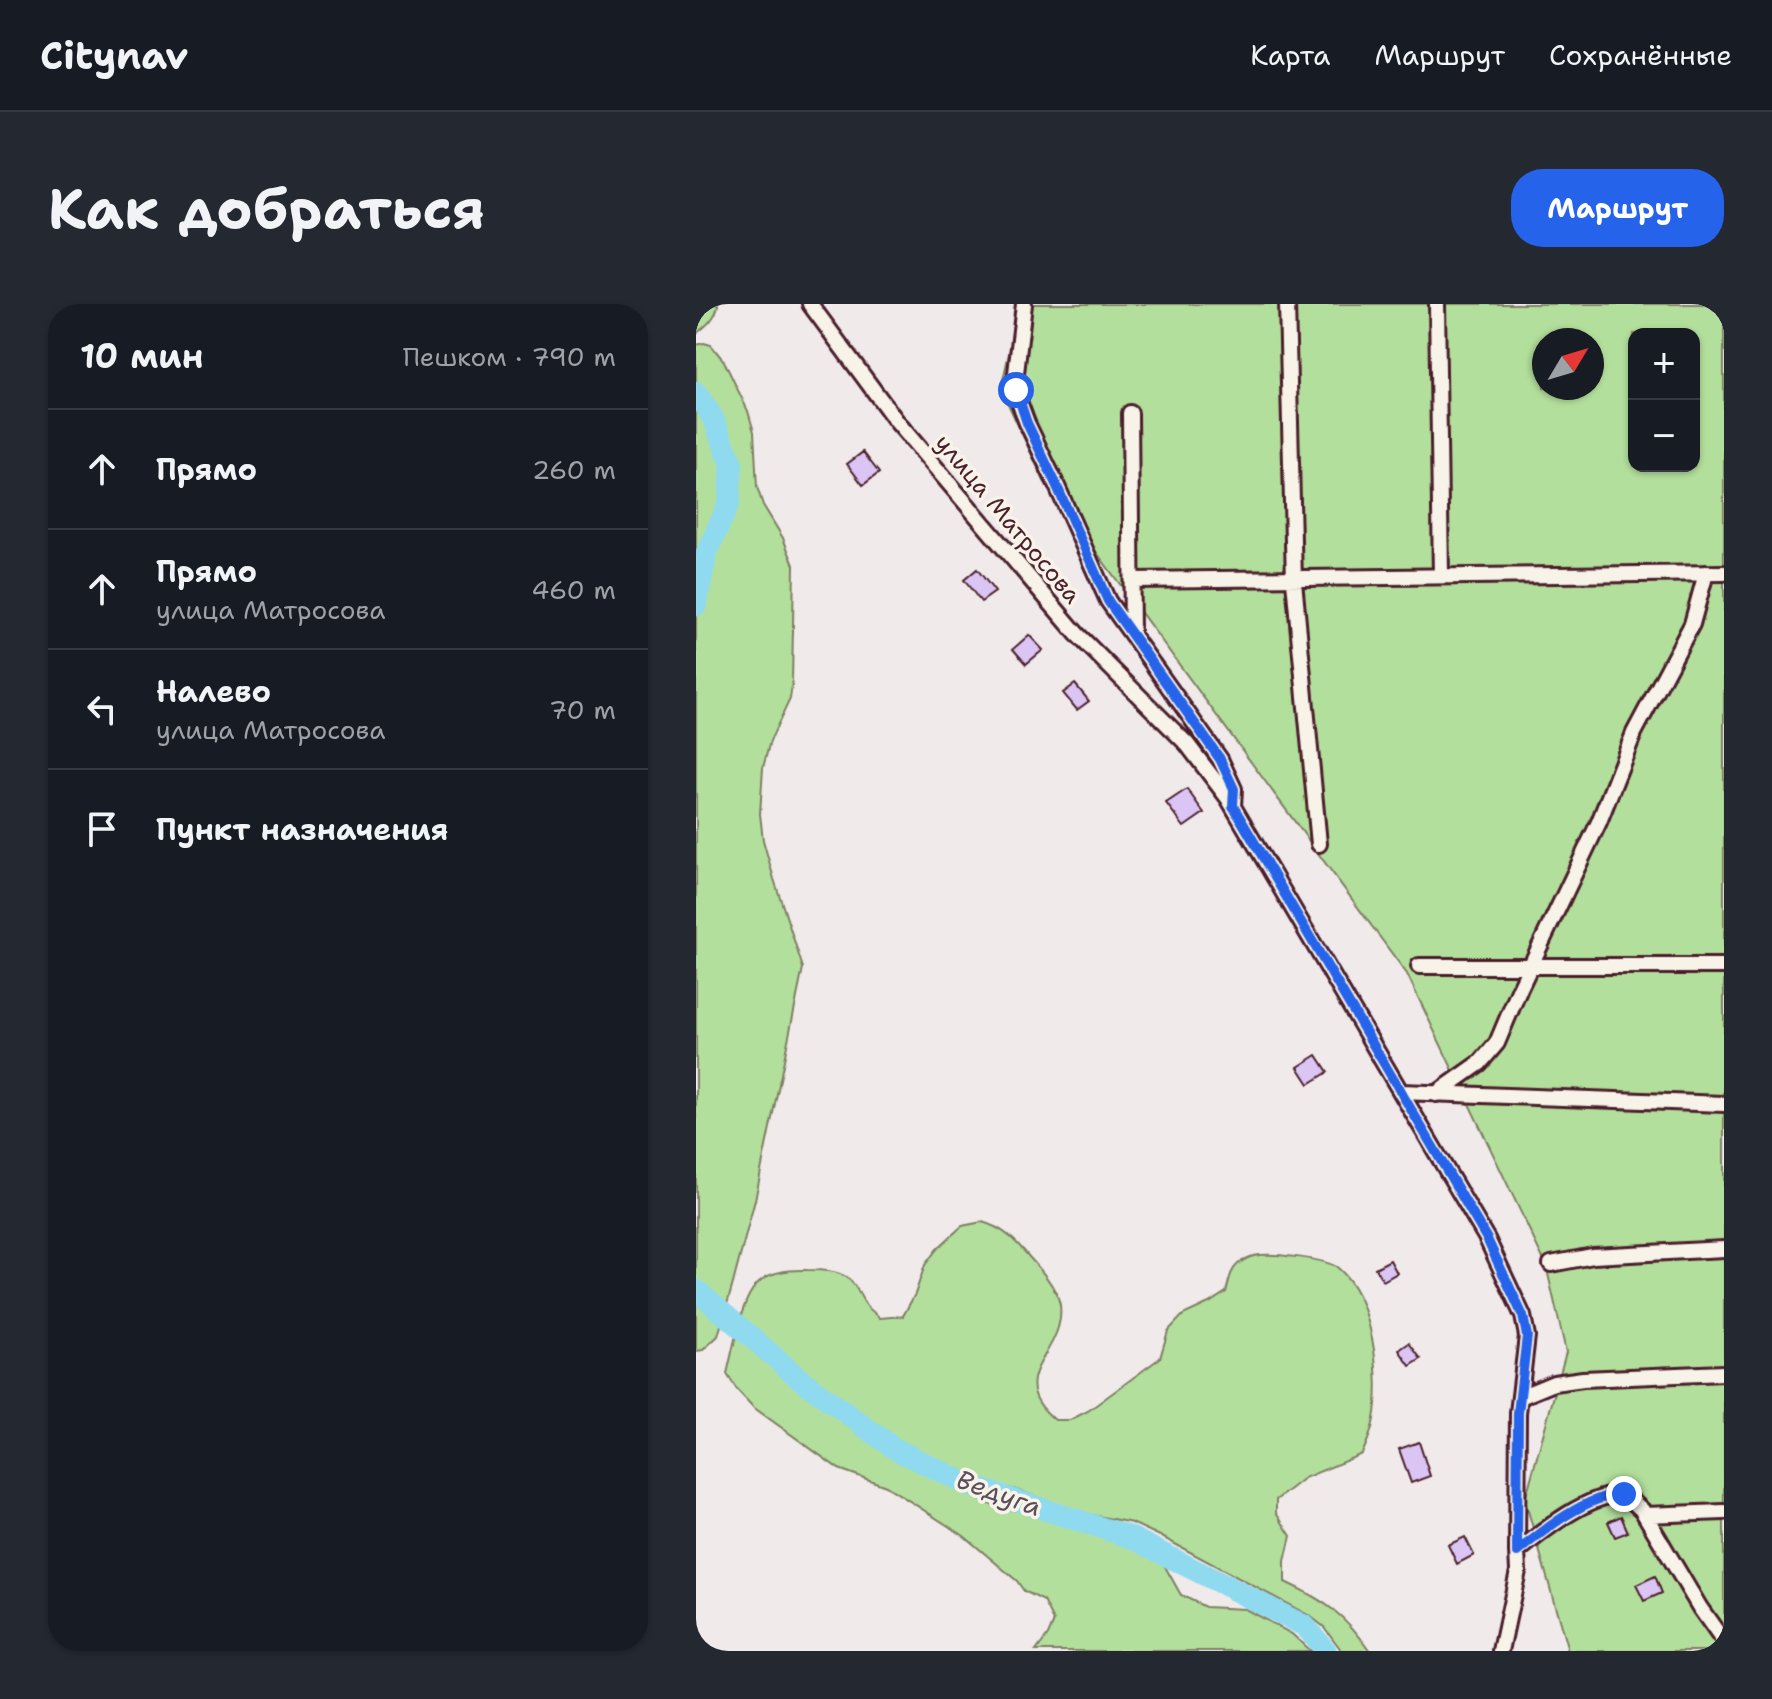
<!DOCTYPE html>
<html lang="ru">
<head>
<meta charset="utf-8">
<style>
	:root { --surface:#171b24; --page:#242831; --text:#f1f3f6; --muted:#9ea1a6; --line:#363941; --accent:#2563eb }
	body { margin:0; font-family:"Shantell Sans",sans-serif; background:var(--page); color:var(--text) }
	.controls { position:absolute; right:24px; top:24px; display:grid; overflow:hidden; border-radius:16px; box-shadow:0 2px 6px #0004 }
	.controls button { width:72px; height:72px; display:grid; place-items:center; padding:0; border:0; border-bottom:2px solid var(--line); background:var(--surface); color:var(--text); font:40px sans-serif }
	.compass { position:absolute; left:836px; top:24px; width:72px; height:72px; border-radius:50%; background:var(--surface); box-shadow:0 2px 6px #0004; rotate:52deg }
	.stop { position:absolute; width:24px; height:24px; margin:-18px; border:6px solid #2563eb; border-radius:50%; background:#fff }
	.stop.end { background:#2563eb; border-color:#fff; box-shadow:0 2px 8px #0008 }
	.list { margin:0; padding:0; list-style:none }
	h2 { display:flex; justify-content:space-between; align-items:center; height:104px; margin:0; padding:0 32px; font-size:34px }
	h2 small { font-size:26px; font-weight:400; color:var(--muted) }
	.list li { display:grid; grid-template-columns:52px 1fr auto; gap:24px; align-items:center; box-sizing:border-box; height:120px; padding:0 32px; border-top:2px solid var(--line) }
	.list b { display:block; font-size:30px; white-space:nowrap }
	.list p { margin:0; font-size:26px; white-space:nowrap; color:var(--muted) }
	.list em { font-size:26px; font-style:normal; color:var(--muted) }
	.icon { flex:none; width:44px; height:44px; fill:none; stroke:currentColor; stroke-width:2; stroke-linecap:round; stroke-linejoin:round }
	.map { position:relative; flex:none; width:1028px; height:1347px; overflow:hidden; border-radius:32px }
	header { display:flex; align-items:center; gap:48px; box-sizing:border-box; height:112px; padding:0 40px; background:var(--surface); border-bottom:2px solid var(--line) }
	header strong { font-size:38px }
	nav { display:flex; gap:44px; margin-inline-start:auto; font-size:28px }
	.intro { display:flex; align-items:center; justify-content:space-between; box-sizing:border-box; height:192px; padding:0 48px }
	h1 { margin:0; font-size:56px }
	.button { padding:20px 36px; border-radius:32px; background:var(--accent); color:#fff; font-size:28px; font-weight:700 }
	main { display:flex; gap:48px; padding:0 48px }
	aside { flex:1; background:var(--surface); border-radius:32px; box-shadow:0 2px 6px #0004 }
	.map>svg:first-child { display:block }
	.green { fill:#b3df9c; stroke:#7e7f64; stroke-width:2; fill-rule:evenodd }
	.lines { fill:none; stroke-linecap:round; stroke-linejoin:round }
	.river { stroke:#8fdaef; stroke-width:22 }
	.building { fill:#dbc5f5; stroke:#4a1f2b; stroke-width:2 }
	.minor-casing { stroke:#4a1f2b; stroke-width:20 }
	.minor { stroke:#f7f3e8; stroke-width:14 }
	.route { stroke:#2563eb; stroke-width:10 }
	.labels { text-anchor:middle; stroke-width:7; stroke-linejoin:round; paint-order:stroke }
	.street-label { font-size:24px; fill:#4a1f2b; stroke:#f7f3e8 }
	.water-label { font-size:26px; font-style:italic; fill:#5b4e5c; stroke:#f7f3e8 }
</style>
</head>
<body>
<header>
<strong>Citynav</strong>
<nav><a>Карта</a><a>Маршрут</a><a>Сохранённые</a></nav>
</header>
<div class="intro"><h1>Как добраться</h1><a class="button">Маршрут</a></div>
<main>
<aside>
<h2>10 мин<small>Пешком · 790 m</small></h2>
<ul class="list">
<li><svg class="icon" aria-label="ahead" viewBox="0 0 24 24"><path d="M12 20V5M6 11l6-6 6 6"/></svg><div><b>Прямо</b></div><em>260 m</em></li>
<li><svg class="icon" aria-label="ahead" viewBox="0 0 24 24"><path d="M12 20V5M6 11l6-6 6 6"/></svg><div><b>Прямо</b><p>улица Матросова</p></div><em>460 m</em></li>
<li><svg class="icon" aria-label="left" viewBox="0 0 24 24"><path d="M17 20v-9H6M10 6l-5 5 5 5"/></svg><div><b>Налево</b><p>улица Матросова</p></div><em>70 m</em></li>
<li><svg class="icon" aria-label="arrive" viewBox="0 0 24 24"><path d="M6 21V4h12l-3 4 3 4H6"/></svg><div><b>Пункт назначения</b></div></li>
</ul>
</aside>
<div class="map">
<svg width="1028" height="1347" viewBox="0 0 1028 1347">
	<rect width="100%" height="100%" fill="#f1eaeb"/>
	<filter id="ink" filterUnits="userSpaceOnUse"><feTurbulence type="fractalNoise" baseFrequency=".0125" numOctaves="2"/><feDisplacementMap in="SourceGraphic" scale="16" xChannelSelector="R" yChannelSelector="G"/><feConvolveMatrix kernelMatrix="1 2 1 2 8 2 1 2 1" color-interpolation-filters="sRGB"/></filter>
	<g filter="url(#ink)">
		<path class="green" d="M0 0H22C21 13 10 22 0 30Z
			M324 0H1028V1347H872L829 1196 870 1048 850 961 711 670 348 177 305 85ZM938 30H998V162H938ZM848 36H896V84H848Z
			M8 39 15 41 28 57 52 107 58 128 61 183 67 201 87 234 98 261 96 381 94 395 74 437 67 464 64 510 67 536 78 575 107 664 59 896 36 983 22 1032 7 1046 0 1047V41Z
			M286 918C308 924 320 937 334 954 345 966 361 984 364 1001 370 1051 305 1071 359 1116H374L392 1107 464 1054 472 1027 487 1011 513 999 530 988C533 978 534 967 542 960 546 957 553 953 558 952 572 948 632 955 642 964 677 994 686 1073 678 1115 676 1127 671 1139 666 1150L608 1174 580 1196V1209L595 1232 589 1257V1278C628 1296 650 1311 674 1347H646L628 1323 614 1312 464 1232 436 1219 387 1209 321 1186 286 1178 277 1189 285 1197 299 1202 337 1210 441 1244 467 1259 485 1291 509 1303 549 1305 596 1330 614 1347H340L352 1331 358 1317 348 1297 328 1287 321 1277 268 1232 190 1182 143 1165 57 1103 41 1086 31 1070C35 1052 39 1034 44 1015 55 976 69 965 111 966 125 966 142 966 153 975 161 982 164 993 170 1001 174 1006 180 1010 184 1014L207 1012 219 990 229 961 241 945 266 922Z"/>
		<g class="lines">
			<path class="river" d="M0 89 17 114 36 160 33 199 11 248 0 301
				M0 986 104 1075 199 1145 275 1182 434 1233 609 1322 630 1347"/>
		</g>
		<path class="building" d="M167 148 183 169 167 181 151 160Z
			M281 265 299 288 285 298 268 276Z
			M333 331 347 346 330 360 317 345Z
			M379 380 393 397 381 406 367 389Z
			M491 485 508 509 488 523 470 499Z
			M621 751 632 768 613 780 602 763Z
			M694 956 701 969 687 977 679 964Z
			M713 1039 725 1055 714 1062 703 1046Z
			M723 1138 734 1172 715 1179 703 1145Z
			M925 1212 932 1228 919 1233 912 1218Z
			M769 1233 778 1251 761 1260 752 1241Z
			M959 1272 966 1289 948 1297 940 1281Z"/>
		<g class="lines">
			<defs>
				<path id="minor" d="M114 0 201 118 381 330 491 440 532 494 791 935 827 1012 831 1032 822 1109 821 1248C848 1226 892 1190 928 1190L946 1206 1004 1304 1028 1338
					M328 0 319 78 321 92 331 119 360 180 412 297 524 455 538 485 537 502
					M591 0 598 277 623 540
					M741 0 745 272
					M434 109 436 331
					M436 276 1028 269
					M723 662H1028
					M705 788 1028 800
					M740 790 784 759 801 739 824 684 903 518 938 429 996 320 1010 269
					M855 960 897 952 1028 945
					M824 1093 858 1079 887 1075 1028 1069
					M949 1211 1028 1208
					M805 1347 822 1267 821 1248"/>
			</defs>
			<use href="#minor" class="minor-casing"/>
			<use href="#minor" class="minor"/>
		</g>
	</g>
	<g class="lines" filter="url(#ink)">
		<path class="route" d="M320 86 331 119 360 180 412 297 524 455 538 485 537 502 791 935 827 1012 831 1032 822 1109 821 1248C848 1226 892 1190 928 1190"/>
	</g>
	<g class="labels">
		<g class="street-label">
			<text transform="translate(312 215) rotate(50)" y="8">улица Матросова</text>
		</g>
		<g class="water-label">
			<text transform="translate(303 1189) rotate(20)" y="9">Ведуга</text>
		</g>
	</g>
</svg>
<div class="controls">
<button>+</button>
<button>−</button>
</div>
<svg class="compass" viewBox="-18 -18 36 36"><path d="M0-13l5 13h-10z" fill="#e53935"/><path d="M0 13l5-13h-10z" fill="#9ea1a6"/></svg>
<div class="stop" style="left:320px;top:86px"></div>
<div class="stop end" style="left:928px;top:1190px"></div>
</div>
</main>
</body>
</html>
